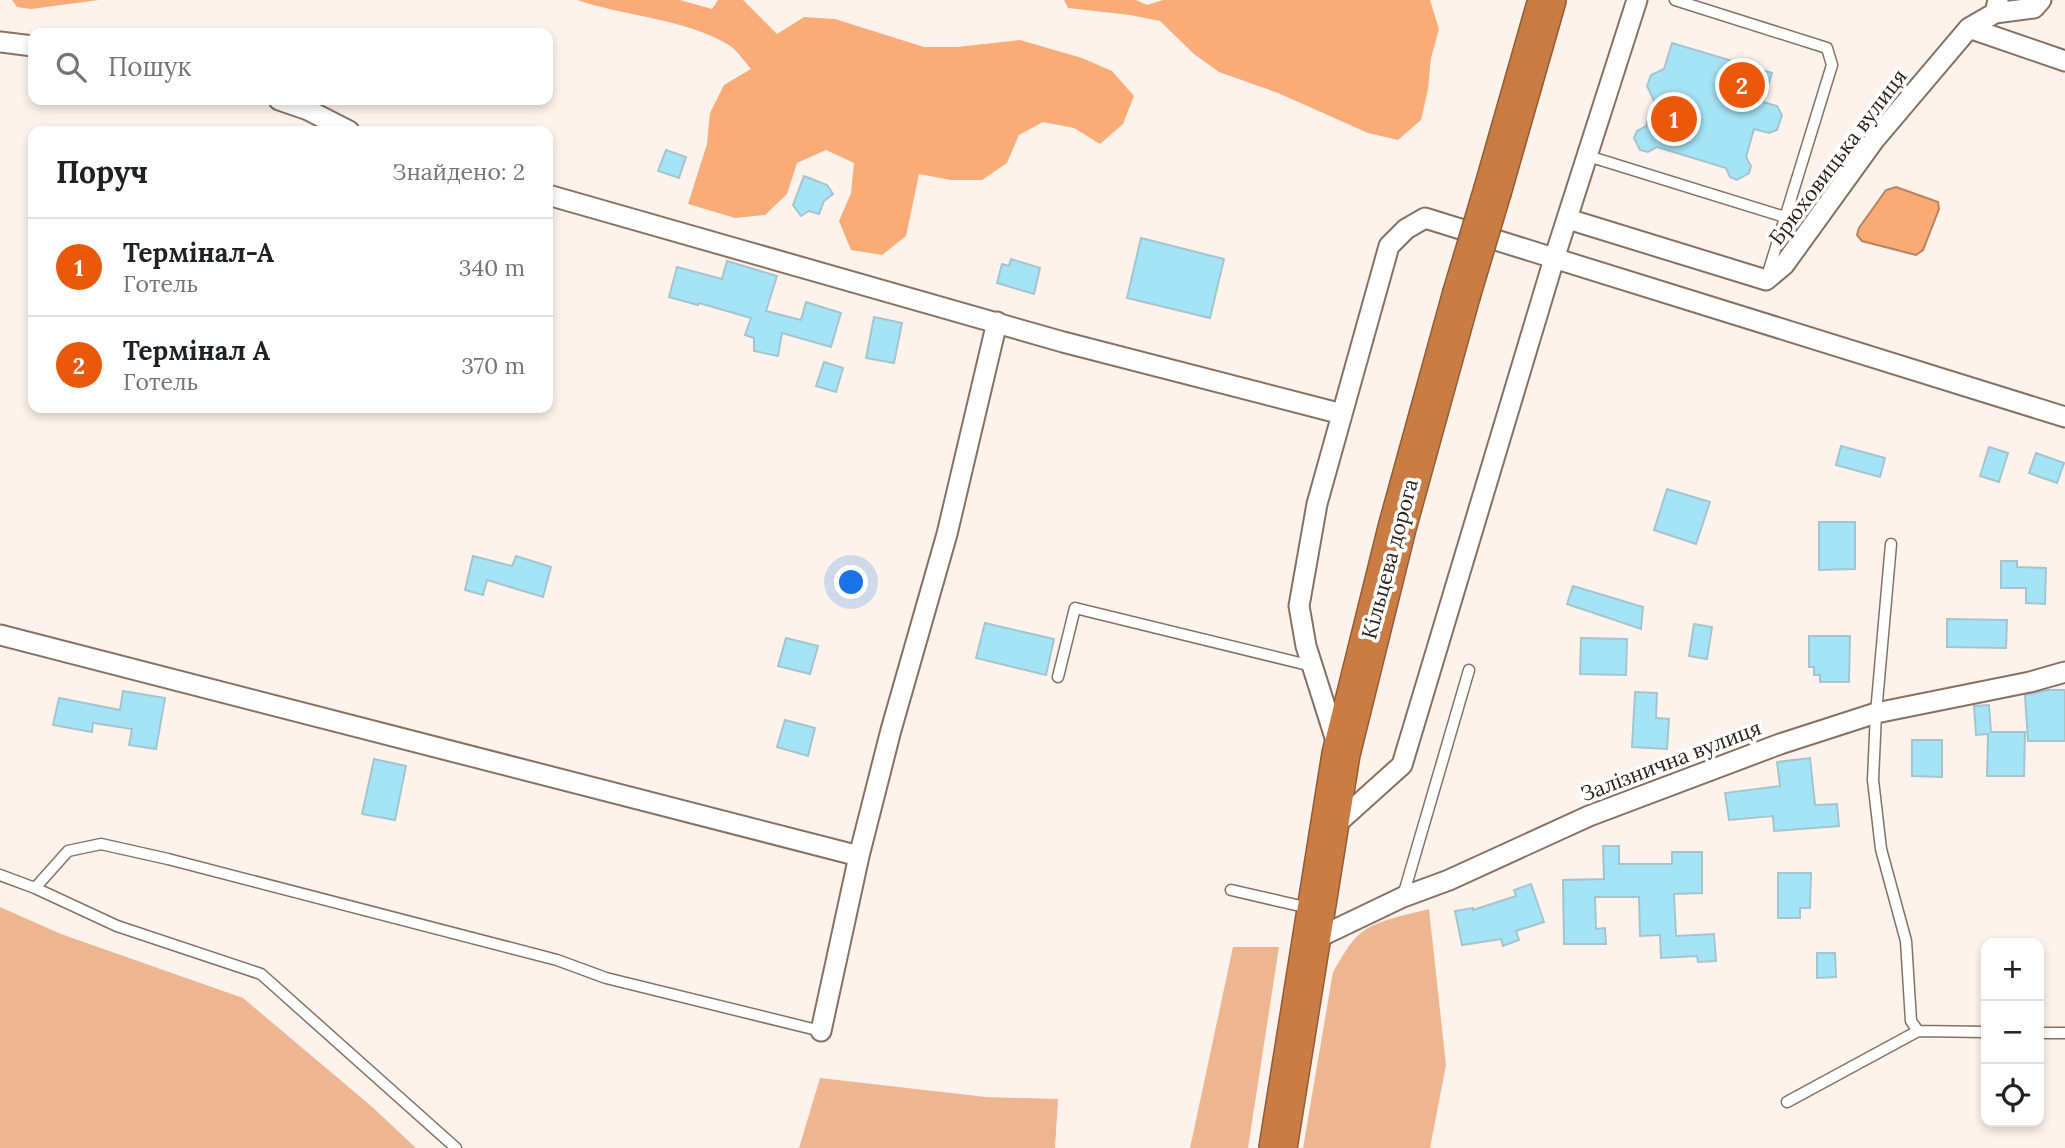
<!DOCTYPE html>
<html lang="uk">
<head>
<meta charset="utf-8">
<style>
	:root { --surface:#fff; --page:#f2f2f2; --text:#202124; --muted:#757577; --line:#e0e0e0; --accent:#ea580c }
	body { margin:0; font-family:Lora,serif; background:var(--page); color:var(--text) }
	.controls { position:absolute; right:21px; bottom:21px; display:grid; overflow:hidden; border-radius:14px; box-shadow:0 4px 10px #0003 }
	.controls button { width:63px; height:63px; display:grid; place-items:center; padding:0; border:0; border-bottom:2px solid var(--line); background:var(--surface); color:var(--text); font:35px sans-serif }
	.you { position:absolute; left:852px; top:583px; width:24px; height:24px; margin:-18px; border:5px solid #fff; border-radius:50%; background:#1a73e8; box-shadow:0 0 0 10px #1a73e833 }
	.badge { display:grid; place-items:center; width:46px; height:46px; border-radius:50%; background:var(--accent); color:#fff; font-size:23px; font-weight:700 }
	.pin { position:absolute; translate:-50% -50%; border:4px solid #fff; box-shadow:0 2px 7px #0006 }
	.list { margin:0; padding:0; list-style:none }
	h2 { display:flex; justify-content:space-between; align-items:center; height:91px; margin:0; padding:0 28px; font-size:30px }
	h2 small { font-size:23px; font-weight:400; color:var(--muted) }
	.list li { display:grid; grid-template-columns:46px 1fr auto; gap:21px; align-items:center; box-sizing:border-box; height:98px; padding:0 28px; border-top:2px solid var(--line) }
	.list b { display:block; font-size:26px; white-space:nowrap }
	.list p { margin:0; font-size:23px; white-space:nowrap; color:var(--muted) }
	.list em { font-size:23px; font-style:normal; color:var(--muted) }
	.icon { flex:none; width:38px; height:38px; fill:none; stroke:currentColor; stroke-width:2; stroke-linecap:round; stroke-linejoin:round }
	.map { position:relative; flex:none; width:2065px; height:1148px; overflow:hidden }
	.search { position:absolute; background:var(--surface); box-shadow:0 4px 10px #0003; left:28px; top:28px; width:525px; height:77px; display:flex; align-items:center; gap:18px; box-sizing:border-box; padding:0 24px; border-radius:14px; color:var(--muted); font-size:26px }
	.panel { position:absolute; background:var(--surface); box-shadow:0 4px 10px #0003; left:28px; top:126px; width:525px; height:287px; border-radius:14px }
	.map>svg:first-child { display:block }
	.green { fill:#edb691 }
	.forest { fill:#f9ac77 }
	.water { fill:#f8ab76; stroke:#bb825b; stroke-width:2 }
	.building { fill:#a5e4f6; stroke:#a5c5ce; stroke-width:2 }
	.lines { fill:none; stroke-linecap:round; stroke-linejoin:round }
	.lane-casing { stroke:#887162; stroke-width:13 }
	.street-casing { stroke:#887162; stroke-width:23 }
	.highway-casing { stroke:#925d35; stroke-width:40 }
	.lane { stroke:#fff; stroke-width:10 }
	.street { stroke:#fff; stroke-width:19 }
	.highway { stroke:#c97c43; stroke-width:37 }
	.highway-bridge-casing { stroke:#925d35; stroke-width:40; stroke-linecap:butt }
	.highway-bridge { stroke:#c97c43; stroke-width:37 }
	.labels { text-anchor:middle; stroke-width:7; stroke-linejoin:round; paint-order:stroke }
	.street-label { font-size:21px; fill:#2c231c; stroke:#fff }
</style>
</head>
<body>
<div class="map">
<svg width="2065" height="1148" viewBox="0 0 2065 1148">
	<rect width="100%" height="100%" fill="#fef3ec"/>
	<path class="green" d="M0 907 61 934 243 998 370 1105 416 1148H0Z
		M1429 909 1446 1065 1430 1148H1303L1333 972C1341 959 1349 942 1362 932 1377 920 1410 914 1429 909Z
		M1233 947H1279L1248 1148H1190Z
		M820 1078 986 1097 1058 1099 1055 1148H799Z"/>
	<path class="forest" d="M12 0H99L31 9 17 7Z
		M577 0H680L712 9 718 0H743L777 34 804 17 835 19 924 47H957L1020 40 1082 58 1112 71 1134 96 1123 124 1100 144 1074 128 1043 122 1019 135 1007 163 982 180H951L919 174 906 236 882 255 851 250 839 221 851 193 854 163 826 150 797 163 787 194 765 215 735 218 688 204 707 144 710 113 724 85 751 69C744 61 737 50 729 45 686 19 624 16 577 0Z
		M1064 0H1136L1147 5 1163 0H1430L1439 29 1431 58 1428 89 1421 120 1398 140 1368 133 1278 93 1219 72 1194 54 1160 21 1130 15 1068 8Z"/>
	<path class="water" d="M1896 187 1938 202 1939 209 1923 250 1916 255 1862 241 1857 235 1859 228 1886 190Z"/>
	<path class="building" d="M1672 43 1772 73 1763 102 1777 106 1782 115 1777 130 1769 133 1754 129 1746 157 1751 166 1749 173 1737 180 1730 177 1726 168 1657 147 1648 152 1640 150 1634 138 1637 131 1646 126 1654 101 1647 86 1651 75 1664 69Z
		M666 150 686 157 679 178 658 171Z
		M804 176 827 185 833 194 824 201 819 214 809 211 801 216 793 205Z
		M1141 238 1224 259 1210 318 1127 298Z
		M1011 259 1040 268 1034 294 997 283 1002 264 1009 266Z
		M727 261 777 276 766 311 801 320 806 302 841 313 831 347 782 333 778 356 754 351V338L745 335 751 318 699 303 698 305 669 297 677 267 722 279Z
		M874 317 902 323 894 363 866 358Z
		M824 362 843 368 836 392 816 386Z
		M1841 446 1885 458 1880 477 1836 465Z
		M1989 447 2008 453 1999 482 1980 476Z
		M2036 453 2064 463 2057 483 2029 473Z
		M1667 489 1710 502 1696 544 1654 530Z
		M1819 522H1855V569L1819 570Z
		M473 556 512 566 516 556 551 567 543 597 487 580 483 595 465 590Z
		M2001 561H2017V567L2046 568 2045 604 2026 603V588H2001Z
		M1573 586 1643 607 1641 629 1567 604Z
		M1947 619 2007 620 2006 648 1947 647Z
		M985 623 1054 639 1046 675 976 658Z
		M1694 624 1712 627 1707 659 1689 656Z
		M1809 636H1850L1849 682H1820V675H1814V667H1809Z
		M786 638 818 646 810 674 778 666Z
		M1581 638 1627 639 1626 675 1580 674Z
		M2048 690H2065V741H2028L2025 695Z
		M123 691 165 698 156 749 129 745 132 729 93 723 92 732 53 725 59 698 120 710Z
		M1635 692 1657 693 1656 718 1669 719 1667 749 1632 747Z
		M1989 705 1991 732H2025L2024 776H1987L1988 734 1976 735 1974 706Z
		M785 720 815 728 808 756 777 747Z
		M1912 740H1942V777L1912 776Z
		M1810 758 1815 805 1837 804 1839 826 1774 831 1773 816 1729 820 1725 793 1780 786 1777 762Z
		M374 759 406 766 395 820 362 814Z
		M1603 846H1619V864H1672V852H1702V893L1674 894 1676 936 1714 934 1716 961 1698 962 1697 956 1661 958 1660 935 1640 936 1639 897H1595L1596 929 1605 928 1606 944H1564L1563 880 1604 879Z
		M1778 873H1811L1810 908H1800V918H1778Z
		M1531 884 1544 922 1516 931 1519 940 1503 946 1501 939 1462 945 1455 911 1473 908V910L1516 896 1514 890Z
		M1817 953H1835L1836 977 1817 978Z"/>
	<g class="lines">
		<defs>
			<path id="lane" d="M1675 0 1827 48 1832 65 1768 273
				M1588 156 1785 217
				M1891 544 1876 713 1873 780 1881 849 1906 941 1911 1021 1918 1031 1986 1032
				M1058 677 1075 608 1312 666
				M0 875 35 888 117 926 261 974 456 1148
				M35 888 68 851 101 844 168 859 557 960 606 978 821 1031
				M1231 890 1309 908
				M1403 896 1469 670
				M2039 1033H2065
				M1787 1102 1918 1031"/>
			<path id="street" d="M1995 13 2034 8 2041 0
				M1969 28 2065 61
				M0 42 33 46
				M279 100 308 110 349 131
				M548 195 1063 342 1342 414
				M1568 219 1766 280 1784 265 1875 139 1969 28 1995 13 1998 0
				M0 635 859 856
				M1338 747 1306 646 1299 606 1317 504 1389 246 1406 229 1425 218 2065 417
				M1333 827 1402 765 1554 259 1637 0
				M1309 942 1403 897 1449 880 1589 816 1780 744 1876 713 2030 682 2065 672
				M821 1031 859 856 891 730 947 534 997 322"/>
			<path id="highway" d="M1493 189 1547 0
				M1278 1148 1341 754 1397 528 1461 296"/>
		</defs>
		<use href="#lane" class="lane-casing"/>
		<use href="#street" class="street-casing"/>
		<use href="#highway" class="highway-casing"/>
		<use href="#lane" class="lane"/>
		<use href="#street" class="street"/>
		<use href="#highway" class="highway"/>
		<defs>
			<path id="highway-bridge" d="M1461 296 1493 189"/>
		</defs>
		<use href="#highway-bridge" class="highway-bridge-casing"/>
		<use href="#highway-bridge" class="highway-bridge"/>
	</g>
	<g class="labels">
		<g class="street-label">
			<text transform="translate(1838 157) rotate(-53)" y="7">Брюховицька вулиця</text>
			<text transform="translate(1390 559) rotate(-75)" y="7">Кільцева дорога</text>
			<text transform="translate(1671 761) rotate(-21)" y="7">Залізнична вулиця</text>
		</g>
	</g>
</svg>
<div class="controls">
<button>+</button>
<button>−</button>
<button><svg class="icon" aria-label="locate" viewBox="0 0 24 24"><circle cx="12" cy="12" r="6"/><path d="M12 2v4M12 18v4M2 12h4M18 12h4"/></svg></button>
</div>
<div class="you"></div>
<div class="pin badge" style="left:1674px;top:119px">1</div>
<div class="pin badge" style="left:1742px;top:85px">2</div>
<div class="search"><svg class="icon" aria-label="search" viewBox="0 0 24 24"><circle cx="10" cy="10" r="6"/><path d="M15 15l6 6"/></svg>Пошук</div>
<section class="panel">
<h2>Поруч<small>Знайдено: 2</small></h2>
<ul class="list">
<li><span class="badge">1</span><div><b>Термінал-А</b><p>Готель</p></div><em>340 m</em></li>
<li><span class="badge">2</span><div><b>Термінал А</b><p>Готель</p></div><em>370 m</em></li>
</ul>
</section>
</div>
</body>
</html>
